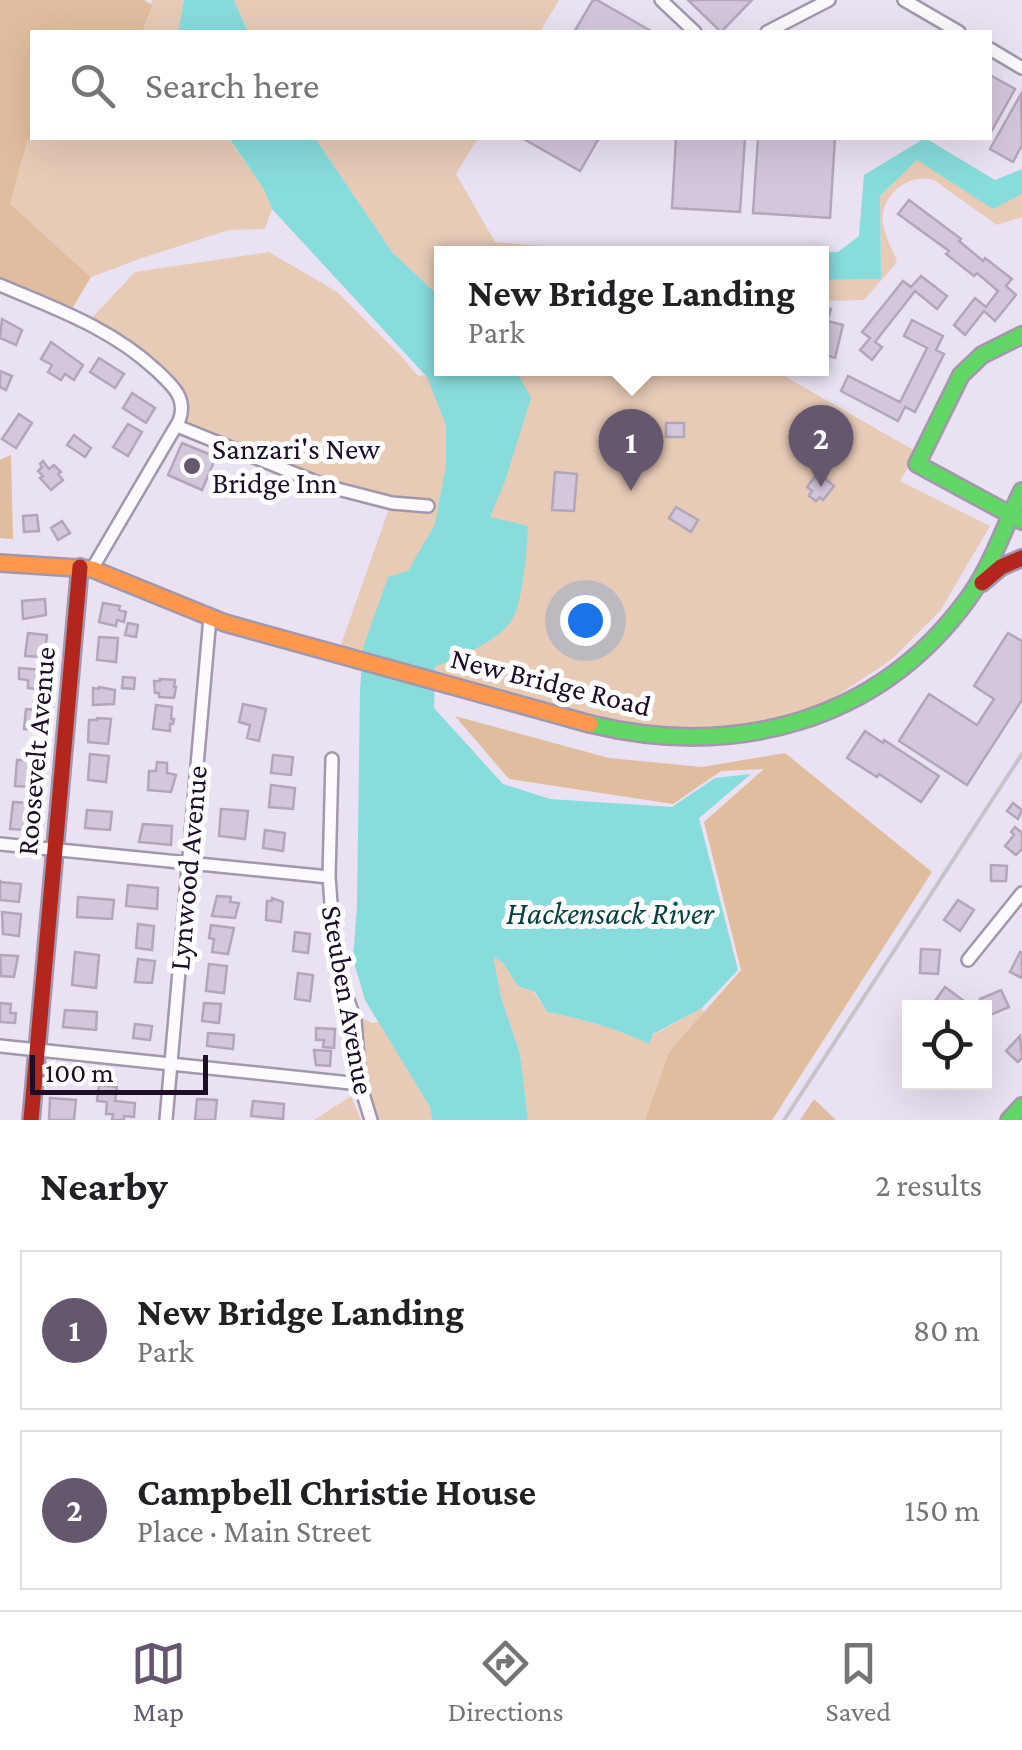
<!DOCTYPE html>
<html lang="en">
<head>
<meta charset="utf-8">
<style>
	:root { --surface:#fff; --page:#f6f6f6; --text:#202124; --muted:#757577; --line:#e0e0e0; --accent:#65576e }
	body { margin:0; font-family:"Crimson Pro",serif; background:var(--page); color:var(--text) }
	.controls { position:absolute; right:30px; bottom:30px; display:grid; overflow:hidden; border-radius:0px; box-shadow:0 10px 40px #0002 }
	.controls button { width:90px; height:90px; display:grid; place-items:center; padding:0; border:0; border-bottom:2px solid var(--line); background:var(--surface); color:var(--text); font:50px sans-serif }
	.scale { position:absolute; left:30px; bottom:25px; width:178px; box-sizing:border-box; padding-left:10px; border:5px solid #1d0d27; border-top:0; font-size:28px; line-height:35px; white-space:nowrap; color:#1d0d27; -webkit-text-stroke:8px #fff; paint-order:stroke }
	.you { position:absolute; left:585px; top:620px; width:35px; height:35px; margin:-25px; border:8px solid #fff; border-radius:50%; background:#1a73e8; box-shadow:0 0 0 15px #1a73e833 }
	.badge { display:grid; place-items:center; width:65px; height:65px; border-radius:50%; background:var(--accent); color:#fff; font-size:32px; font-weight:700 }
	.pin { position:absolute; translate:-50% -82px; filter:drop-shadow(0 2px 5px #0008) }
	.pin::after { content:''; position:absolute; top:52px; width:35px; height:30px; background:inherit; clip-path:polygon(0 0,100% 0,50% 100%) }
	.popup { position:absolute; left:434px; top:246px; width:395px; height:130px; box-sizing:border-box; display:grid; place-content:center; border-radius:0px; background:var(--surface); filter:drop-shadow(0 2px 8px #0005); font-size:32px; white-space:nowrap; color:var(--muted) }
	.popup b { font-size:38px; color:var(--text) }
	.popup::after { content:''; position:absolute; left:50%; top:100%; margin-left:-20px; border:20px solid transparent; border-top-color:var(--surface) }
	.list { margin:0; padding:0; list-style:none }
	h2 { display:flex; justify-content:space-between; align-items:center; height:130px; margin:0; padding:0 40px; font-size:42px }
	h2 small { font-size:32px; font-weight:400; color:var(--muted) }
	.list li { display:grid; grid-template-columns:65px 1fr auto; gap:30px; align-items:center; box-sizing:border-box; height:160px; margin:0 20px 20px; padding:0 20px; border:2px solid var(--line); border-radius:0px }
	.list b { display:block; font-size:38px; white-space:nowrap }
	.list p { margin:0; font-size:32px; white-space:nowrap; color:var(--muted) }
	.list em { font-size:32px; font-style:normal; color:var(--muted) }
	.icon { flex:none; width:55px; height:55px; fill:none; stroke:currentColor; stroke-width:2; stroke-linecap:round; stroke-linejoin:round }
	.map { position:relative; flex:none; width:1022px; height:1120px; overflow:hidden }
	.search { position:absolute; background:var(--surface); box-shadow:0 10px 40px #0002; left:30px; right:30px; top:30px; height:110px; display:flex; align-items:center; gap:25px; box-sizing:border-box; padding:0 35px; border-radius:0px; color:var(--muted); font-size:38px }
	.sheet { height:490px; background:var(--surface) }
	nav { display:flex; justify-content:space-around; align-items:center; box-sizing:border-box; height:140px; border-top:2px solid var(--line); background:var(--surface); font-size:28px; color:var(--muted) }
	nav a { display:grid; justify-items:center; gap:5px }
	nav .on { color:var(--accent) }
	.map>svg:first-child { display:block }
	.green { fill:#e7cbb7 }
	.forest { fill:#e0bd9e }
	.water { fill:#88dcdc }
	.building { fill:#d3c7dc; stroke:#b2a6ba; stroke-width:2.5 }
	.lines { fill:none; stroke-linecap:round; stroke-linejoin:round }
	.street-casing { stroke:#a297ab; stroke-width:16 }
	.fast-casing { stroke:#a297ab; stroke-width:20 }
	.slow-casing { stroke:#a297ab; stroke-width:20 }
	.jam-casing { stroke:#a297ab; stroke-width:20 }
	.street { stroke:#fcfafd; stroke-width:11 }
	.fast { stroke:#63d668; stroke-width:15 }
	.slow { stroke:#ff974d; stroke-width:15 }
	.jam { stroke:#b3261e; stroke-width:15 }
	.rail { stroke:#c7c4c9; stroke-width:4 }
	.poi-dot { fill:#65576e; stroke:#fff; stroke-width:4 }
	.labels { text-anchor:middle; stroke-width:10; stroke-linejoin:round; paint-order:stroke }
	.poi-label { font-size:30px; fill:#1d0d27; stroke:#fff; text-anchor:start }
	.street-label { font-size:30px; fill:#1d0d27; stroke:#fff }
	.water-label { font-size:32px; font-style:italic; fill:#05413e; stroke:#fff }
</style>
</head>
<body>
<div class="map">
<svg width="1022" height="1120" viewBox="0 0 1022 1120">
	<rect width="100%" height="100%" fill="#eae1f2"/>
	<path class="green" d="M152 0H184L178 32H142Z
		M234 0H559L540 32H248Z
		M35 138H228L263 188 272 209 265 229 229 230 142 258 91 277 10 204 27 142Z
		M315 138H478L456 174 495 242 595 251 593 254H441V298L392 252Z
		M917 160 993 208 1022 194V217L997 225 934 180C908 172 879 196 883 224 885 237 893 250 897 262L864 300 821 301V280L881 279 880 196Z
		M269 252 337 292 400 355 418 376 516 368 772 369 917 452 900 481 990 526 940 611 891 660 832 699 772 723 698 732 625 727 339 650 391 503 357 496 179 421 175 387 88 322 135 272Z
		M492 955 503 963 518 986 534 992 547 1012C583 1019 615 1028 648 1043L653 1035 702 1008 704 1013 669 1052 645 1120H528L520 1054 501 997Z
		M360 1017 372 1023 379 1022 430 1107 432 1120H375L365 1094Z
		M351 1096 361 1120H314Z"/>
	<path class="forest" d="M0 0H144L152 5 142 32H32V138H35L27 142 10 204 91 277 69 314 0 285Z
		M11 455 13 539 0 538V460Z
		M455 716 609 758 702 767 785 753 932 872 772 1120H645L669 1052 741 970 704 822 764 769 721 771 673 804 509 779Z
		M814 1099 836 1120H800Z"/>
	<path class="water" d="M184 0H234L248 32H178Z
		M229 138H315L392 252 441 298V368L515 369 531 398 505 481 490 517 528 526C527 547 523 606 511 621 498 641 457 659 435 666L434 708 503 784 550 799 672 807 715 778 751 774 699 818 738 970 702 1008 653 1034 649 1044C615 1028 583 1019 547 1012L535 992 518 986 503 963 493 956 501 997 520 1054 528 1120H432L430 1107 365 1000 353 959 357 906 360 690 363 648 388 577 408 571 435 524 446 466V425L427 377 272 209 263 188Z
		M925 138 995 180 1022 169V194L993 209 917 160 880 196 881 279 821 280V254L593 253 595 251 838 252 859 236 864 175Z"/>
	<path class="building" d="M593 0H597L651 31 574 32Z
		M688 0H752L721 32Z
		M990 75 1015 89 990 134Z
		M1021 94 1022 145 1013 162 990 149Z
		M522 138H599L580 171Z
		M676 138H745L740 212 672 208Z
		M758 138H835L830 218 753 213Z
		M909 200 961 239 959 241 983 261 985 258 1012 279 1006 286 1016 295 995 321 984 311 965 335 954 325 975 298 986 307 998 291 977 273 974 276 946 254 949 251 898 214Z
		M921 276 947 296 937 309 915 291 875 342 882 347 872 360 860 350 870 338 862 332 903 281 911 287Z
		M821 306 831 309 827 321 843 325 835 358 826 355 822 369 819 368H821V343L825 326 821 325Z
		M2 319 22 330 16 345 0 338Z
		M912 320 943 336 936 350 944 354 915 412 905 407 898 421 841 391 848 376 900 402 927 348 904 336Z
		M51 342 83 365 74 380 65 374 61 380 48 372 52 365 41 359Z
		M99 358 124 374 115 388 90 372Z
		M0 371 12 376 6 390 0 387Z
		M132 393 155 408 146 423 123 408Z
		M19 414 32 423 16 448 2 439Z
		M666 423H684V437H666Z
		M128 424 142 432 128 456 113 447Z
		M74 435 91 448 85 457 67 445Z
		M182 443 216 457 202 490 168 475Z
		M43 461 49 469 54 465 61 472 58 474 63 480 51 490 40 478 43 476 38 471 42 467 40 464Z
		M555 472 577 474 574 511 552 510Z
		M818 473 834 486 823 500 820 497 816 501 809 496 812 491 807 487Z
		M676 507 698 520 691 532 669 518Z
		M37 515 39 531 24 532 23 516Z
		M62 521 70 533 58 540 51 528Z
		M45 599 46 615 23 619 22 601Z
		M103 603 120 606 119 610 126 612 124 622 117 620 116 626 99 622Z
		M128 623 138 625 136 637 125 635Z
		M28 633 47 635 44 657 25 656Z
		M1008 633 1022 641V700L967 785 899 741 929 694 977 725 994 699 974 686Z
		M99 637 118 638 116 662 97 660Z
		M19 668 43 670 42 690 28 688V680L19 679Z
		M123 677 135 678 134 689 122 688Z
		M160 679 175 680 174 687H176L174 698 159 697V693H155L154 681H160Z
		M99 687 115 690 114 704 93 705V688L99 689Z
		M243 704 266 709 259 741 247 738 250 725 239 722Z
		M156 705 172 707 171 719H174L173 724H170V731L153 729Z
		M26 709 40 710 38 730 24 729Z
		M97 718 111 719 108 744 88 742 89 720H97Z
		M865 731 883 743 884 740 939 776 921 802 879 774 877 777 847 758Z
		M90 754 109 756 106 782 88 780Z
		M273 755 293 757 291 775 271 773Z
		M17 760 35 761 34 777H31L30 787 15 786Z
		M157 762 167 763V773L176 775 171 792 148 790 149 771H156Z
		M271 785 295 788 293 809 269 807Z
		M13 802 30 803 28 830 10 829Z
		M1013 803 1022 810 1018 819 1007 811Z
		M221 809 248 811 245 839 219 836Z
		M87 810 112 812 110 830 85 828Z
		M143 824 172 826 171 845 139 842Z
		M1015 827 1022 833V849L1016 855 1005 846 1014 835 1011 832Z
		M265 830 285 833 283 851 263 848Z
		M991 865 1007 866 1006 881H991Z
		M0 880 1 882 21 884 19 902 0 900Z
		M128 885 158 888 157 909 126 906Z
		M217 896 231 897 230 902 239 903 235 918 212 916Z
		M78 897 114 900 112 919 77 917Z
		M272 898 283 902 281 922 266 920 267 901H272Z
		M958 900 974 910 960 931 944 920Z
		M2 912 21 914 19 936 3 934Z
		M138 924 154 926 152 950 136 948Z
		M211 925 234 928 228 954 212 952 214 939 209 938Z
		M295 932 310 934 308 953 293 951Z
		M921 949 940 950 938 974 920 973Z
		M75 952 99 955 96 988 72 985Z
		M1020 952 1022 953V978L1010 972Z
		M0 955 18 956 14 977 1 976Z
		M138 959 155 961 152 983 135 982Z
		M209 964 227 966 224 993 206 991Z
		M298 973 313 975 310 1001 295 999Z
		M945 987 964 1001 959 1008H944L935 1001Z
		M1001 990 1009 1007 988 1016 980 999Z
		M0 1003 11 1004 10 1013H16L15 1023 0 1022Z
		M204 1003 221 1004 219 1023 202 1021Z
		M65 1010 97 1012 96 1030 63 1027Z
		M135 1024 152 1026 150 1040 133 1038Z
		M316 1028 335 1029 334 1048 323 1047 324 1040H316Z
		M208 1033 234 1035 233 1049 207 1046Z
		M1020 1036 1022 1058 1018 1062 1006 1051Z
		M314 1050 331 1051 330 1066 316 1065Z
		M99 1085 117 1087 115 1101 135 1103 134 1117 124 1116V1120H112L113 1114H106L107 1102 97 1101Z
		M50 1098 76 1100 74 1120H49Z
		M197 1099 217 1100 215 1120H195Z
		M253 1101 284 1104 283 1119 251 1116Z"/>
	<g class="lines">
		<defs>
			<path id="street" d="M661 0 695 32
				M904 0 959 32
				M767 32 829 0
				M990 49 1022 68
				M0 285C56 309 111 328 156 370 172 385 188 398 179 421L92 569
				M177 426 326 486 392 503 428 506
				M332 759 329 877 334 943 338 971 355 1020 360 1084 371 1120
				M0 844 329 877
				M968 960 1022 893
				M0 1046 360 1084
				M166 1120 210 617"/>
			<path id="fast" d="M1022 335 982 355 961 375 917 464 1022 521
				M590 724C734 759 877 723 967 600 991 568 1004 527 1022 491
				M1009 1120 1022 1106"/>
			<path id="slow" d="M0 563 92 569 225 623 590 724"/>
			<path id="jam" d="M982 583 1001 567 1022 558
				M31 1120 80 567"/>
		</defs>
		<use href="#street" class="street-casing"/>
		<use href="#fast" class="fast-casing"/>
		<use href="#slow" class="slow-casing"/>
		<use href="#jam" class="jam-casing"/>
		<use href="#street" class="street"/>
		<use href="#fast" class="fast"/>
		<use href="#slow" class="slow"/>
		<use href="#jam" class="jam"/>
		<path class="rail" d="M784 1120 1022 754"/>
	</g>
	<circle class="poi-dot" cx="192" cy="466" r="10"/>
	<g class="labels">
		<g class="poi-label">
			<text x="212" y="459">Sanzari's New<tspan x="212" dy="34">Bridge Inn</tspan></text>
		</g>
		<g class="street-label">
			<text transform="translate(551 682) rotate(14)" y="10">New Bridge Road</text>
			<text transform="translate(36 751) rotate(-85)" y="10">Roosevelt Avenue</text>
			<text transform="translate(188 868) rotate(-85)" y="10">Lynwood Avenue</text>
			<text transform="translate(348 1000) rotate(80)" y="10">Steuben Avenue</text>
		</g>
		<g class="water-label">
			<text x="610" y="924">Hackensack River</text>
		</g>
	</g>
</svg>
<div class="controls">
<button><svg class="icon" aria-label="locate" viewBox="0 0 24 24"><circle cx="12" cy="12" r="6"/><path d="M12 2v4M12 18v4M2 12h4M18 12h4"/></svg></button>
</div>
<div class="scale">100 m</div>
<div class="you"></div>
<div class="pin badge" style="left:631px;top:491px">1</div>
<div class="popup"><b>New Bridge Landing</b>Park</div>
<div class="pin badge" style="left:821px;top:487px">2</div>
<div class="search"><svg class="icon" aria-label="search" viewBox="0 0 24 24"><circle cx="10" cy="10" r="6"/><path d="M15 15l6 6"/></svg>Search here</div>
</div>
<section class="sheet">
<h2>Nearby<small>2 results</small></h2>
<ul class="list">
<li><span class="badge">1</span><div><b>New Bridge Landing</b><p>Park</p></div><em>80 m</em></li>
<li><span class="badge">2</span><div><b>Campbell Christie House</b><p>Place · Main Street</p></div><em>150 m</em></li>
</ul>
</section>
<nav>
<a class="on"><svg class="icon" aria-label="map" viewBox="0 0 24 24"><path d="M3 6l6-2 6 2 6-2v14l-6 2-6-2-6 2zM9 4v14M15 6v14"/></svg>Map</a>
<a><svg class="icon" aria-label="directions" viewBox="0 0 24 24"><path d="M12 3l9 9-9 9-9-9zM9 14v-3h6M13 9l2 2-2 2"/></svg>Directions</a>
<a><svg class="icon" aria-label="saved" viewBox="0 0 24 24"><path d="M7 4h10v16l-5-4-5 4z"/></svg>Saved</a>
</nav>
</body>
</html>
